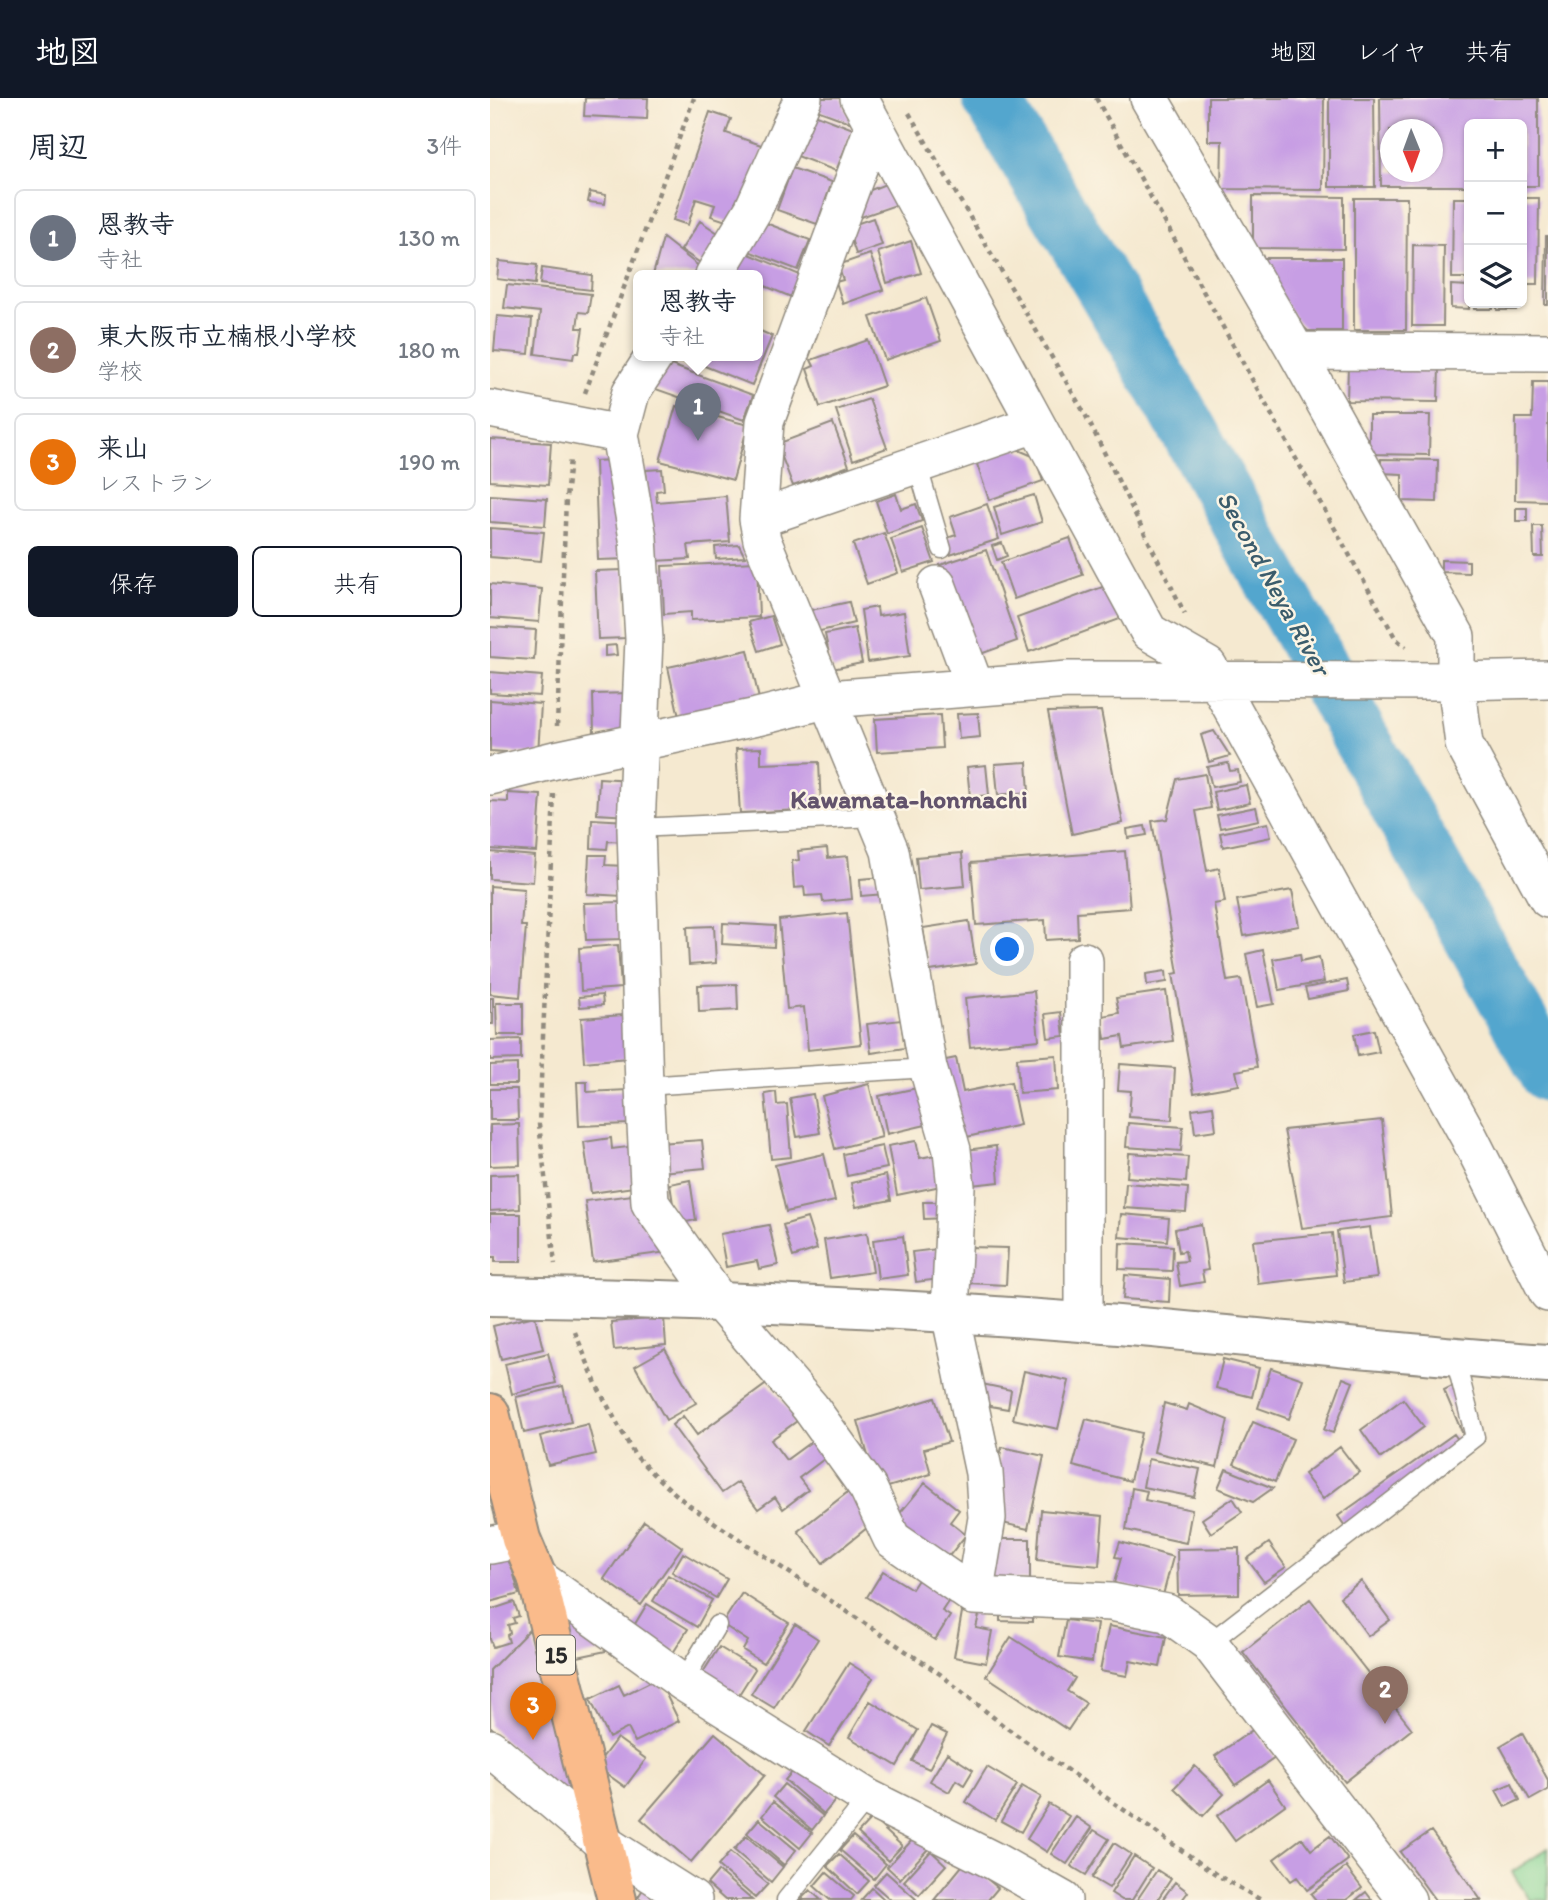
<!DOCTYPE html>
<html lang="ja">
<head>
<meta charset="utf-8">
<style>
	:root { --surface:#fff; --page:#f6f6f7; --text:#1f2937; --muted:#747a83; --line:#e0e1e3; --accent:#111827 }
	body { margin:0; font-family:Itim,"Klee One",sans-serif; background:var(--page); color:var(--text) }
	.controls { position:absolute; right:21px; top:21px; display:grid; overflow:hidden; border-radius:10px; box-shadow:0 2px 5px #0004 }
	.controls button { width:63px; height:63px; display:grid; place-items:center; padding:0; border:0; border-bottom:2px solid var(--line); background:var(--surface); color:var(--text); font:35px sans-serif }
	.compass { position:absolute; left:890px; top:21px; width:63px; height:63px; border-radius:50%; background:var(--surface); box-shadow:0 2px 5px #0004; rotate:179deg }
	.you { position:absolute; left:518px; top:852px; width:24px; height:24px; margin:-18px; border:5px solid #fff; border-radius:50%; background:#1a73e8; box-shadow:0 0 0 10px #1a73e833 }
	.badge { display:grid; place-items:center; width:46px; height:46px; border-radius:50%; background:var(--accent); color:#fff; font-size:23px; font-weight:700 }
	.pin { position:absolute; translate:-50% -58px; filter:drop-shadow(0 2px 4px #0008) }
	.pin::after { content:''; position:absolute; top:37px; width:24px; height:21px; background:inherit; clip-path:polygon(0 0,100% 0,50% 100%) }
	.popup { position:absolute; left:143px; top:172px; width:130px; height:91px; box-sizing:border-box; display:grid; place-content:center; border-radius:10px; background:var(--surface); filter:drop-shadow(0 2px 5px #0005); font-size:23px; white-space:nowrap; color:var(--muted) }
	.popup b { font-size:26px; color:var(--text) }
	.popup::after { content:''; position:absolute; left:50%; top:100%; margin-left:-14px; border:14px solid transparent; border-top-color:var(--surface) }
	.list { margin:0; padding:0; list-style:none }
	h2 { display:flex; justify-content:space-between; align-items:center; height:91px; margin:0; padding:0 28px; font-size:30px }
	h2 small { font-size:23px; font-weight:400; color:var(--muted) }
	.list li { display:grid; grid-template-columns:46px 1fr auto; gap:21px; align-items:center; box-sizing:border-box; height:98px; margin:0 14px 14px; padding:0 14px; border:2px solid var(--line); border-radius:10px }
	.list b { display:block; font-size:26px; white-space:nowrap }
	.list p { margin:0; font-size:23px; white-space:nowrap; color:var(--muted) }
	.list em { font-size:23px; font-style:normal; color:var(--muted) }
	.actions { display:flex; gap:14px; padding:21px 28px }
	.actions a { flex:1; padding:16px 0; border:2px solid var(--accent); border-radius:10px; text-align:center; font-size:24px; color:var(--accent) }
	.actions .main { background:var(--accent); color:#fff }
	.icon { flex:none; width:38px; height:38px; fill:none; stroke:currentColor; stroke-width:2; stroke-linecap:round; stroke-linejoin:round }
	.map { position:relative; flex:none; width:1058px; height:1802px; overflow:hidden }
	header { display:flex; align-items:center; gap:42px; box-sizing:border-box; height:98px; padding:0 35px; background:var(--accent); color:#fff }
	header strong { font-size:33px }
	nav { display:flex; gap:38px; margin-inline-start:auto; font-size:24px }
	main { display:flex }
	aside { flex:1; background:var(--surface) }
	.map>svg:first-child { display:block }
	.green { fill:#86d494; stroke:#588060; stroke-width:2 }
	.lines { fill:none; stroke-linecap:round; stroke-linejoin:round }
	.river { stroke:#53a6ce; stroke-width:58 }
	.building { fill:#c79ee4; fill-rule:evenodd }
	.service-casing { stroke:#908a7e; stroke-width:21 }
	.minor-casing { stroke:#908a7e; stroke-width:40 }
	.tertiary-casing { stroke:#908a7e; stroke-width:42 }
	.primary-casing { stroke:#908a7e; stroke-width:42 }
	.path { stroke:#908a7e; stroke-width:4.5; stroke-dasharray:5 5; stroke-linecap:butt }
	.service { stroke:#fff; stroke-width:18 }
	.minor { stroke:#fff; stroke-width:37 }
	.tertiary { stroke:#fff; stroke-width:38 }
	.primary { stroke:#fabb8b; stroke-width:38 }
	.labels { text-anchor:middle; stroke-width:5; stroke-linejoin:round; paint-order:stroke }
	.shield { fill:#fcf5e5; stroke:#6a6863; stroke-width:2 }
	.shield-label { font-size:23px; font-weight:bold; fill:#2b2b2b }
	.water-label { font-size:26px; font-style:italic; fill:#3b5c6c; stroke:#fcf5e5 }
	.neighbourhood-label { font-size:26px; font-weight:bold; fill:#62536c; stroke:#fcf5e5 }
</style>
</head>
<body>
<header>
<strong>地図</strong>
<nav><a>地図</a><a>レイヤ</a><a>共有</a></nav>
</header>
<main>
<aside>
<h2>周辺<small>3件</small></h2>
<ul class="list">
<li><span class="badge" style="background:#6b7280">1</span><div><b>恩教寺</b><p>寺社</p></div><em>130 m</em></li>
<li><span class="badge" style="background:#8d6e63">2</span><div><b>東大阪市立楠根小学校</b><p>学校</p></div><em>180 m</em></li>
<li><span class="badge" style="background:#e8710a">3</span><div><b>来山</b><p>レストラン</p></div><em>190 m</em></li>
</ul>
<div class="actions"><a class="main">保存</a><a>共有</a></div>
</aside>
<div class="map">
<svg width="1058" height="1802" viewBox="0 0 1058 1802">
	<rect width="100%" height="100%" fill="#fcf5e5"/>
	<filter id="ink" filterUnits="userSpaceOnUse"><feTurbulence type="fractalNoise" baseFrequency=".0143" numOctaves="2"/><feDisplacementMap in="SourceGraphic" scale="14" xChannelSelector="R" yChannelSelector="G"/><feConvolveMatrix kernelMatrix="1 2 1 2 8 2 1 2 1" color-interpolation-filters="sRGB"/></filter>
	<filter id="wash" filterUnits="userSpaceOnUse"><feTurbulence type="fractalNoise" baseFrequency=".00686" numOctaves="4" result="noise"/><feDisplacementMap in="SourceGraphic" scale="28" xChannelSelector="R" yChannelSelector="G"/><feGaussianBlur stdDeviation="1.57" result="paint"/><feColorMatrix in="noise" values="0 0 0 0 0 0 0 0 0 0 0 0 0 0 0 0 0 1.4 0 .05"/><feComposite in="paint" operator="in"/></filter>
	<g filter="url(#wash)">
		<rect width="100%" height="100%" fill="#f5e9d0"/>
		<path class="green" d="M1058 1750V1802H1040L1022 1774Z"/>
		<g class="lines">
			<path class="river" d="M501 0 682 303 1058 975"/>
		</g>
		<g id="blocks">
			<path class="building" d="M95 0H158L157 21 94 18Z
				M319 0H351L362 25 316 8Z
				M718 0H834L833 92 731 91 732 43H718Z
				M839 0H884L885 89H839Z
				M890 0H1048V88H1032V26H979V88H891ZM900 32H942V74H900Z
				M314 12 363 31 346 73 297 54Z
				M220 14 241 21 236 35 274 48 248 127 221 118 225 107 206 101 198 127 183 122Z
				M302 70 342 84 327 126 287 112Z
				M398 85 406 107 371 119 368 109 373 95Z
				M100 94 116 97 115 106 98 104Z
				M763 98 854 99V151L763 150Z
				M864 100H917L916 232H864Z
				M963 100H979V180H962Z
				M1032 100H1049L1048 186H1032Z
				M383 120 392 147 366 156 357 129Z
				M268 122 320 142 308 172 256 152Z
				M210 123 237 141 218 170 191 152Z
				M1056 138H1058V207H1055Z
				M173 140 220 177H163Z
				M421 143 431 175 397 185 388 154Z
				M923 147 954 148 953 228H922Z
				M252 153 310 177 301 199 268 185V177L243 174Z
				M380 156 393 192 353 206 346 184 353 182 348 167Z
				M768 160H852V233H818L806 222Z
				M9 163 47 167 45 186 7 181Z
				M52 170 102 177 101 192 50 186Z
				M17 187 101 196 98 215 89 214 87 230H93L89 255H84L83 261 45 256 50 214 14 210Z
				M961 187 979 188V211L961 210Z
				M436 200 451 243 395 262 380 219Z
				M984 205H1003V211H984Z
				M1007 205H1026V212H1007Z
				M7 218 42 221 39 256 4 253Z
				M268 232 282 238 262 287 187 257H268Z
				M378 242 394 288 330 309 317 271 324 268 321 262Z
				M170 263 263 297 254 322 160 289Z
				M858 267 949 269 948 304 857 303Z
				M1043 284H1058V403L1025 402 1026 320H1042Z
				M379 301 397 350 363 362 346 312Z
				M186 308 258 327 243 382 170 363Z
				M879 317H940L939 357 879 356Z
				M343 325 359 368 303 388 287 346Z
				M0 341 61 345 58 387 0 383Z
				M524 350 545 359 553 383 499 402 486 363Z
				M891 361 948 362 947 404 912 403V376L891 375Z
				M122 362 123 408 137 407 139 461 108 462 105 363Z
				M172 371 174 392 166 393 167 404 236 398 240 444 198 447 200 461 164 463 156 372Z
				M406 396 411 411 426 406 432 423 397 436 386 403Z
				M0 397 57 401 55 428 0 424Z
				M544 397 552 424 512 437 504 409Z
				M497 406 509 441 460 457 454 441 466 437 460 419Z
				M1026 410H1037V423H1026Z
				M1043 428H1052L1053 459H1044Z
				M0 430 54 434 51 463 0 459Z
				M432 430 444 464 413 474 401 441Z
				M394 435 408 475 377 486 363 446Z
				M580 440 593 477 524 501 511 464Z
				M512 445 517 458 507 462 502 448Z
				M249 447 255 459 226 461 225 449Z
				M496 452 527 543 482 559 450 467Z
				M951 462 979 463V475L951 474Z
				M267 464 269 519 201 522V514L174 516 172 468Z
				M134 472 137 540 108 541 105 473Z
				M0 486 52 491 49 524 0 520Z
				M618 487 630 521 539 554 527 520Z
				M359 504 364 525 326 534 321 512Z
				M387 509 388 518 414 514 420 558 378 564 371 512Z
				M281 518 290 546 269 553 259 524Z
				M0 529 46 532 44 562 0 559Z
				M365 530 372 565 342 571 335 536Z
				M126 547 127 557 115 558V548Z
				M258 552 269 601 189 619 178 569Z
				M0 574 52 578 50 598 0 595Z
				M141 595 142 635H104L103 596Z
				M0 602 51 606 48 656 0 653Z
				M611 613 633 725 582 736 558 614Z
				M488 615 490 639 469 641 467 616Z
				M450 617 452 650 387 654 385 621Z
				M724 633 740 658 719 664 711 637Z
				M271 650V666L329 664 331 711 250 715 246 651Z
				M537 664 539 694 508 697 505 666Z
				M738 665 740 673 748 672 750 684 722 689 717 669Z
				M496 667 499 697 480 699 477 669Z
				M715 676 721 710 706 713 717 773 729 770 735 804 724 806 737 883 751 881 767 969 746 973 749 987 704 995 683 876 688 875 662 723 677 721 687 681Z
				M109 680 141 682 139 718 107 716Z
				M756 687 760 705 727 712 723 694Z
				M18 695 51 697 47 754 0 751V703L18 704Z
				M766 709 769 722 730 730 727 717Z
				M102 721 138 723 137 744 118 743 117 751 101 750Z
				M778 725 781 739 733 749 730 735Z
				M655 728 657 737 638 740 637 731Z
				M337 750 338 760 358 758 362 801 333 804 332 797 315 798 314 789 304 790 302 763 309 762 308 753Z
				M635 753 640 810 587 814 588 840 556 842 555 822 486 827 481 765Z
				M0 754 45 758 43 784 0 781Z
				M472 755 475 788 429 792 426 759Z
				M99 757H116L115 767 134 768 133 798 97 796Z
				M394 779 395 796 371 798 370 781Z
				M0 788 34 791 31 828H36L30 899 0 896Z
				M802 792 809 828 754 838 747 802Z
				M133 804 135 841 96 842 94 805Z
				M357 815 371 946 318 952 314 909 297 911 289 822Z
				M479 823 486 866 440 873 433 830Z
				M233 825 285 828 284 849 232 846Z
				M224 828 226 865 199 867 197 829Z
				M128 847 131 890 91 893 89 850Z
				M773 852 784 906 767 909 756 856Z
				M810 856 811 863 829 859 834 884 789 892 783 861Z
				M676 873 677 884 657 887 656 876Z
				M857 882 859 893 818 901 815 890Z
				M247 886 248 912 209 914 208 887Z
				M544 893 549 942 480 949 475 900Z
				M676 893 683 943 634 950 632 938 615 941 612 918 629 915 626 900Z
				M112 897 113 907 90 909 89 899Z
				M0 900H3V926H0Z
				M6 905H33V937H7Z
				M571 914 574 938 558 940 555 916Z
				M134 917 137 960 94 964 91 920Z
				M411 922 415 950 381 955 377 926Z
				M884 932 889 954 868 958 864 936Z
				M31 941V961L0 962V942Z
				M566 957 568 992 529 995 527 960Z
				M466 960 473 994 521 984 530 1027 468 1041 451 963Z
				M27 966V986H0V967Z
				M630 966 685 970 682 1022 639 1019 641 993 628 992Z
				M87 984H97V994L138 992 139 1026 89 1028Z
				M379 986 392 1039 345 1051 332 998Z
				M432 989 440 1026 397 1036 389 998Z
				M0 991H27L28 1022H0Z
				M286 994 287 1007 297 1006 301 1059 281 1061 275 996Z
				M323 996 330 1035 307 1039 300 1000Z
				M723 1008 726 1032 705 1035 702 1011Z
				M892 1022 902 1119 812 1130 794 1032Z
				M638 1025 693 1029 691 1053 636 1049Z
				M29 1026 30 1067 0 1068V1027Z
				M121 1040 122 1051 146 1048 151 1088 101 1095 94 1044Z
				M212 1042 215 1070 171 1074 169 1045Z
				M426 1043 430 1060 445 1057 451 1088 407 1097 398 1048Z
				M392 1048 397 1070 357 1078 353 1056Z
				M506 1048 509 1084 481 1087 476 1052Z
				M639 1055 698 1059 696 1084 637 1079Z
				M334 1056 345 1103 296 1114 285 1067Z
				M29 1076 30 1111 0 1113V1077Z
				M396 1077 401 1102 366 1109 361 1085Z
				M200 1082 206 1122 186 1126 180 1086Z
				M636 1085 698 1090 696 1114 634 1110Z
				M150 1096 154 1130 166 1129 178 1154 103 1164 95 1103Z
				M433 1104H455L456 1120 434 1121Z
				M0 1116H31V1164H5V1159H0Z
				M631 1116 679 1120 677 1143 629 1139Z
				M317 1120 327 1151 303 1159 293 1127Z
				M711 1126 718 1172 712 1173 714 1184 690 1188 686 1164 697 1163 695 1153 689 1154 685 1131Z
				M279 1127 288 1167 269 1171 267 1163 236 1169 230 1136Z
				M880 1129 887 1180 854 1184 847 1133Z
				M377 1135 383 1174 340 1180 334 1142Z
				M842 1135 846 1177 768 1186 763 1143Z
				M413 1138 418 1177 388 1181 383 1142Z
				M630 1145 683 1148 682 1173 629 1171Z
				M479 1149 518 1150 516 1187 477 1185Z
				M447 1151 450 1181 426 1184 422 1154Z
				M635 1177 680 1181 679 1204 633 1201Z
				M45 1218 53 1251 11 1261 3 1228Z
				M174 1220 176 1247 124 1252 121 1224Z
				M175 1251 206 1305 176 1322 145 1268Z
				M58 1255 66 1285 22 1296 15 1266Z
				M733 1261 769 1270 762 1299 726 1290Z
				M781 1270 813 1281 799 1321 768 1310Z
				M534 1273 579 1283 568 1331 523 1321Z
				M853 1280 863 1284 843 1335 834 1332Z
				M278 1285 307 1323 281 1342 296 1362 325 1341 338 1358 309 1380 318 1392 293 1411 285 1399 268 1411 248 1384 232 1395 182 1327 193 1318 207 1337Z
				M487 1285 521 1292 518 1311 483 1305Z
				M73 1288 81 1324 34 1335 26 1299Z
				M962 1288 982 1335 974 1339 954 1292Z
				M445 1300 459 1344 434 1351 441 1376 388 1392 368 1323Z
				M913 1301 934 1329 891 1360 871 1332Z
				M674 1305 697 1312 699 1306 738 1322 727 1369 664 1354Z
				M596 1321 651 1335 640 1383 583 1368Z
				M763 1324 803 1341 785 1384 744 1366Z
				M98 1326 106 1356 58 1367 50 1338Z
				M964 1336 971 1346 855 1428 848 1418Z
				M512 1349 554 1358 538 1431 508 1424 501 1399Z
				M850 1349 869 1374 833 1401 814 1376Z
				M658 1361 710 1371 704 1399 653 1389Z
				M736 1371 783 1390 763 1404 728 1390Z
				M435 1385 469 1412 460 1424 476 1437 451 1468 400 1427Z
				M642 1390 657 1393 655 1402 702 1412 696 1445 636 1432Z
				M358 1394 383 1425 333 1465 308 1433Z
				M743 1400 752 1414 721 1435 712 1421Z
				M551 1412 613 1418 609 1468 547 1462Z
				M154 1423 192 1449 151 1507 114 1481Z
				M501 1441H540V1482H500Z
				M630 1444 683 1459 673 1497 624 1485 631 1460 625 1459Z
				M779 1445 796 1469 774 1484 757 1461Z
				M749 1450V1496L688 1497 687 1451Z
				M193 1455 237 1481 226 1500 182 1474Z
				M0 1460 20 1462 29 1496 0 1504Z
				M393 1473 422 1491 433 1474 465 1493 452 1513 460 1518 445 1542 377 1499Z
				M178 1477 222 1502 207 1529 163 1503Z
				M871 1483 900 1522 878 1538 850 1499Z
				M252 1495 299 1525 273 1565 253 1552 258 1543 232 1526Z
				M820 1501 922 1631 855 1684 753 1554Z
				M24 1504 29 1518 23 1520 25 1525 18 1527 20 1535 17 1537 19 1544 3 1549 0 1541V1512Z
				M157 1506 198 1531 183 1555 142 1531Z
				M510 1508 542 1509V1524L510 1523Z
				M472 1514 489 1517 486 1530 502 1533 496 1565 464 1559Z
				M68 1515 111 1534 116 1553 78 1561Z
				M576 1522 607 1526 602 1564 569 1559Z
				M305 1526 328 1541 284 1610 261 1596Z
				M619 1528 676 1539 670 1569 640 1563 637 1578 610 1573Z
				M40 1531 85 1693 76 1702 0 1628V1572Z
				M521 1539 585 1580 577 1593 596 1605 578 1632 496 1578Z
				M229 1549 265 1571 248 1598 212 1576Z
				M359 1565 383 1580 339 1648 316 1633Z
				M168 1580 189 1623 145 1644 138 1630 119 1640 100 1601 129 1587 134 1597Z
				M380 1603 428 1632 407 1668 359 1639Z
				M441 1628 457 1636 439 1671 422 1663Z
				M764 1631 785 1660 745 1687 725 1658Z
				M225 1635 275 1677 201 1764 151 1721Z
				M1032 1635 1058 1682V1692L1040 1702 1010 1648Z
				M127 1640 156 1661 135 1689 106 1668Z
				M457 1655 483 1672 474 1687 466 1682 459 1694 440 1683Z
				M309 1666 348 1699 334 1716 295 1682Z
				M705 1668 734 1696 713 1718 684 1690Z
				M497 1669 527 1687 505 1722 476 1704Z
				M778 1682 795 1707 745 1743 727 1718Z
				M1022 1685 1030 1702 1015 1709 1006 1692Z
				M294 1686 333 1718 322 1732 283 1699Z
				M532 1688 551 1699 531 1734 511 1723Z
				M283 1704 322 1735 310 1750 272 1718Z
				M559 1706 579 1718 557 1754 537 1741Z
				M586 1719 602 1730 577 1766 561 1756Z
				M382 1720 412 1748 398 1763 368 1735Z
				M269 1721 306 1752 294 1767 257 1735Z
				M604 1732 619 1741 596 1777 581 1768Z
				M941 1733 991 1802H945L910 1754Z
				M256 1738 293 1769 281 1784 244 1752Z
				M363 1738 396 1766 384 1781 350 1752Z
				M840 1738 858 1762 817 1792 807 1779 801 1783 784 1761 812 1740 821 1752Z
				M425 1739 438 1751 410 1781 397 1769Z
				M624 1745 641 1756 619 1790 602 1780Z
				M441 1753 456 1767 429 1797 414 1783Z
				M240 1754 278 1786 265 1800 228 1768Z
				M349 1756 379 1783 367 1796 337 1768Z
				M644 1758 662 1770 642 1802H632L621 1795Z
				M476 1763 508 1790 498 1802H444Z
				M856 1769 872 1790 856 1802H826L821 1796Z
				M667 1772 681 1781 667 1802H647Z
				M228 1773 262 1802H235L217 1786Z
				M336 1774 364 1798 361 1802H340L324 1788Z
				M396 1774 426 1801 425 1802H401L384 1787Z
				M685 1784 698 1794 692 1802H672Z
				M157 1785 186 1802H153L148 1799Z
				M382 1790 395 1802H371Z
				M320 1792 331 1802H310Z
				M876 1794 882 1802H866Z"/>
		</g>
	</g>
	<g filter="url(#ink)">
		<use href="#blocks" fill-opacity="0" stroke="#908a7e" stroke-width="2"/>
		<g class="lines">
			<defs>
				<path id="service" d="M427 366 452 451
					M146 730 386 719
					M154 988 438 970
					M719 1545 985 1339 965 1260
					M193 1584 227 1527
					M296 1802 378 1700"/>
				<path id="minor" d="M369 0 659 534 718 568 727 583 978 1037 1058 1195
					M659 0 806 253 966 538V583L974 646 1058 801
					M384 27 275 324 268 421 272 442 400 753 438 970 462 1052 466 1089 460 1215 494 1375 497 1420 484 1498
					M224 177 263 112 313 0
					M806 253 1058 254
					M165 257 141 294 130 336 148 440 154 541 146 730 154 988 160 1105 230 1204 320 1309 378 1390 402 1441 484 1498 621 1504 677 1515 719 1545 917 1802
					M0 311 130 336
					M268 421 545 326
					M447 487 485 589
					M0 678 65 662 267 619 339 601 578 582 966 583 1058 581
					M594 863V1224
					M0 1447 31 1441
					M47 1479 193 1584 378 1700 504 1763 573 1802
					M0 1650 113 1745 203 1802"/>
				<path id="tertiary" d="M0 1198C197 1201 394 1209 591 1224 747 1236 902 1256 1058 1266"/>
				<path id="primary" d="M0 1315 31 1441 47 1479 127 1802"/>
			</defs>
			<use href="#service" class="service-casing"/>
			<use href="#minor" class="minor-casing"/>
			<use href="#tertiary" class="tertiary-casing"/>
			<use href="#primary" class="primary-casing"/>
			<path class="path" d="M606 0 906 541 916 549
				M419 15 595 316 695 516
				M95 295 204 0
				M67 628 76 401 80 361
				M64 696 49 1026 65 1166
				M85 1234 107 1288 144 1356 163 1376 197 1406 450 1576 514 1628 727 1777 771 1802"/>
			<use href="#service" class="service"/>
			<use href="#minor" class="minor"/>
			<use href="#tertiary" class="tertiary"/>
			<use href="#primary" class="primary"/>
		</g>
	</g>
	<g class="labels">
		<rect class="shield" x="47" y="1537.5" width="38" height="39" rx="5"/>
		<g class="shield-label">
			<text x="66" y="1565">15</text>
		</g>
		<g class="water-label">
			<text transform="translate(784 485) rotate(61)" y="9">Second Neya River</text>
		</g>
		<g class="neighbourhood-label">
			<text x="419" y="710">Kawamata-honmachi</text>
		</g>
	</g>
</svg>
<div class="controls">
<button>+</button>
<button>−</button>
<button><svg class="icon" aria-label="layers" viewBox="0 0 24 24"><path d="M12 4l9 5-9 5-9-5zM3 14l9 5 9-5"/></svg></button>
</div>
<svg class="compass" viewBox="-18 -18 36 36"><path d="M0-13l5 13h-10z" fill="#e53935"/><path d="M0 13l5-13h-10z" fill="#747a83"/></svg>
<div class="you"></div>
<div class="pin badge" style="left:208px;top:343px;background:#6b7280">1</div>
<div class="popup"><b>恩教寺</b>寺社</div>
<div class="pin badge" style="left:895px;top:1626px;background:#8d6e63">2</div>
<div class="pin badge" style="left:43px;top:1642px;background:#e8710a">3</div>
</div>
</main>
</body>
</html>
